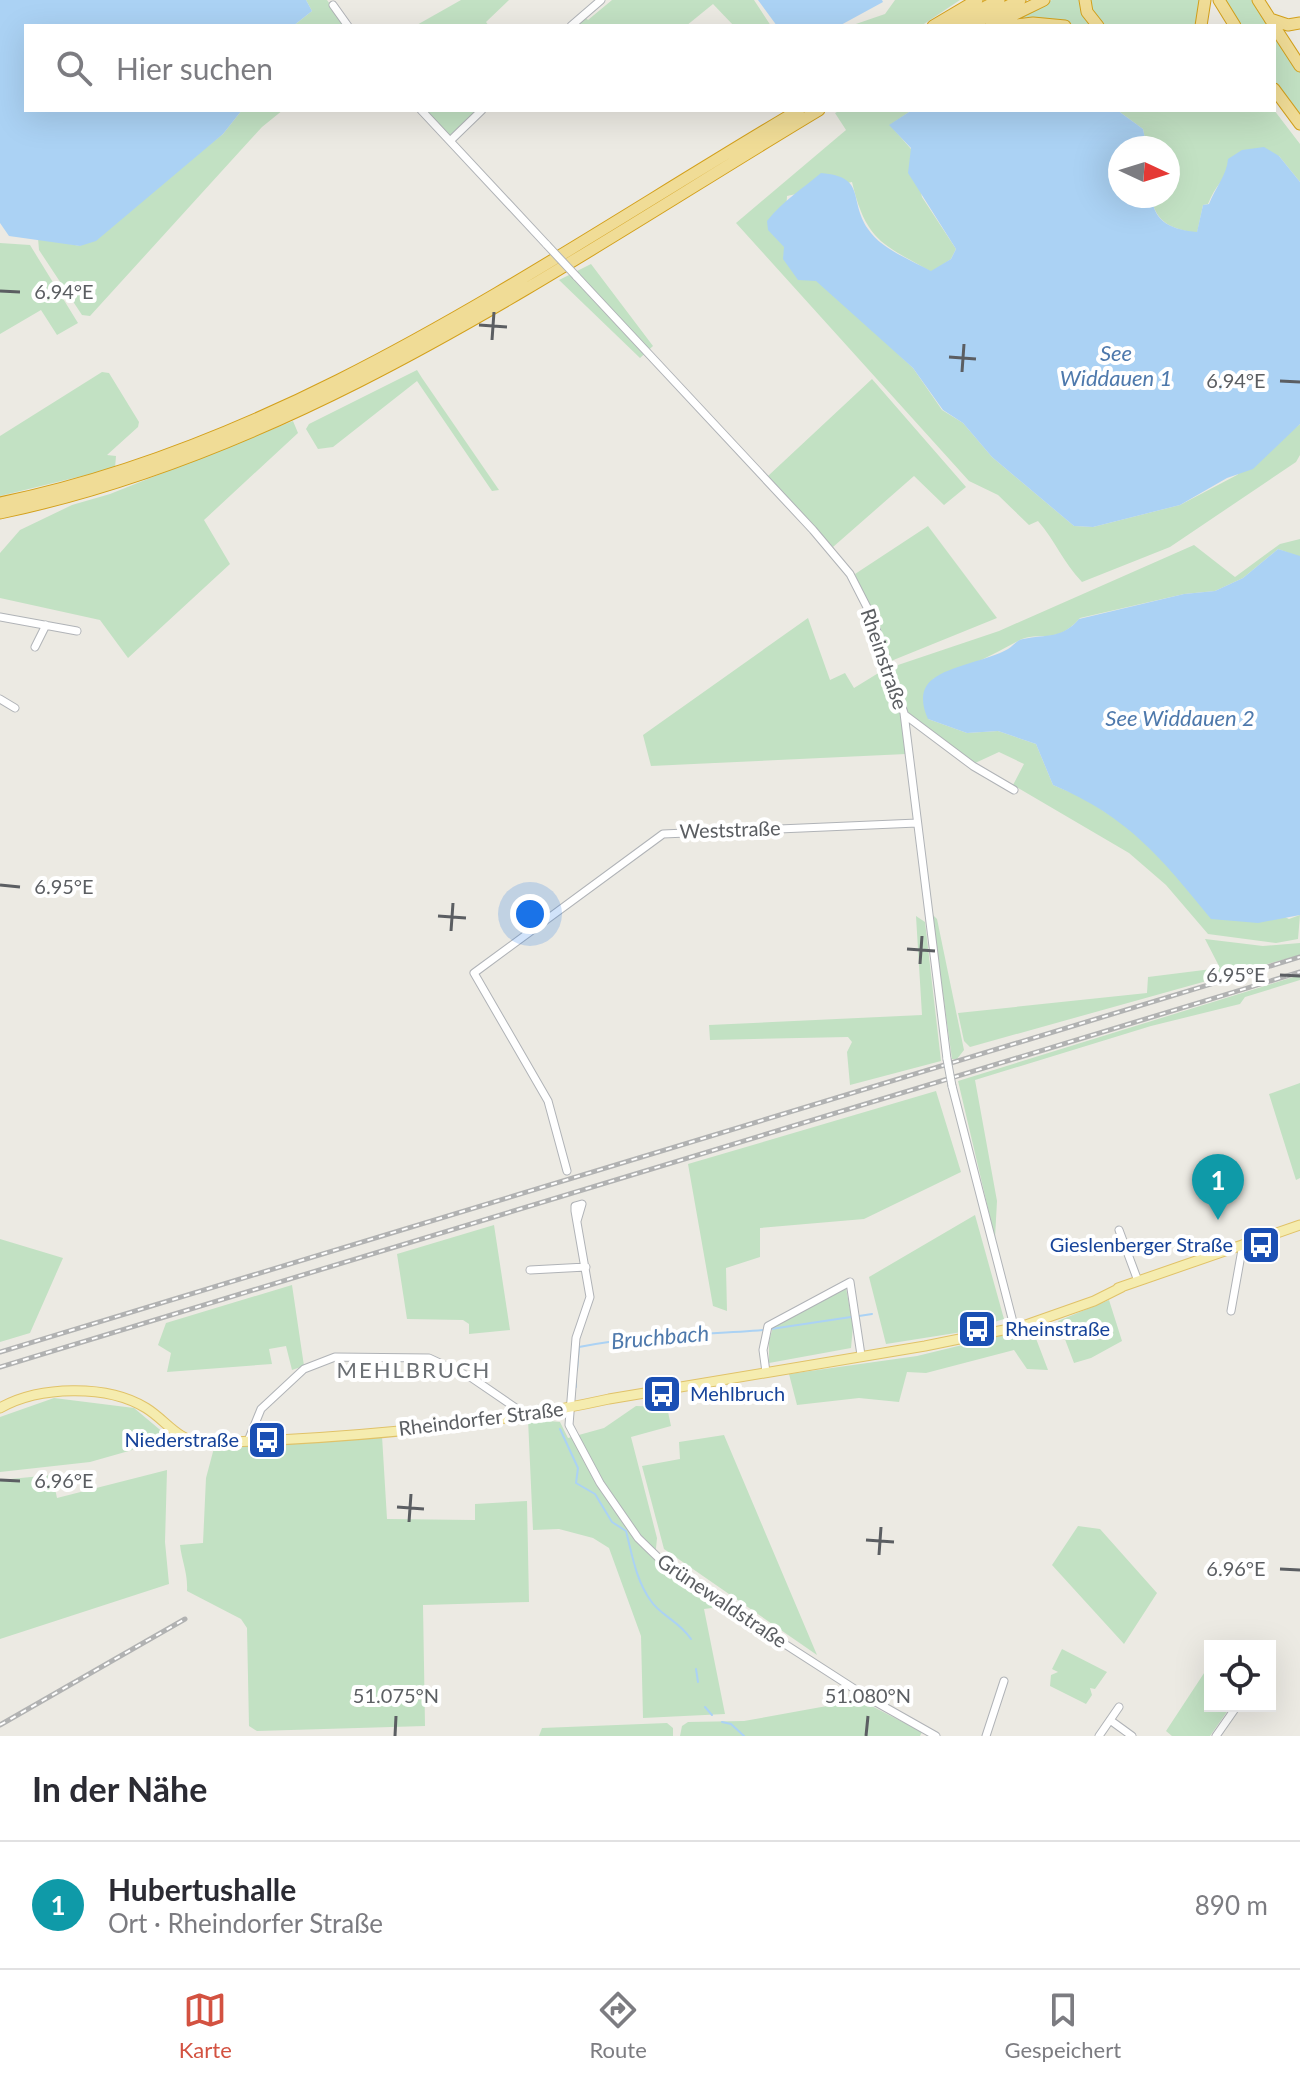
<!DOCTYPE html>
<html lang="de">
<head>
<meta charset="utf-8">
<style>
	:root { --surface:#fff; --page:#f2f2f3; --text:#2b2b33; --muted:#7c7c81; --line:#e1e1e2; --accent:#d35241 }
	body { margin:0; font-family:Lato,sans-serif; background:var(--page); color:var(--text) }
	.controls { position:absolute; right:24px; bottom:24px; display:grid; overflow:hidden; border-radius:0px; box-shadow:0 8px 32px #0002 }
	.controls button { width:72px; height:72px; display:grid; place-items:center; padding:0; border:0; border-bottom:2px solid var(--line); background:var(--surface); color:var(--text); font:40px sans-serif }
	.compass { position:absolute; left:1108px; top:136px; width:72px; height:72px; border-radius:50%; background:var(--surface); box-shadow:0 8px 32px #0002; rotate:94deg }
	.you { position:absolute; left:530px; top:914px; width:28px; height:28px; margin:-20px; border:6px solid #fff; border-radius:50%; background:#1a73e8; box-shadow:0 0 0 12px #1a73e833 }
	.badge { display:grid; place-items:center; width:52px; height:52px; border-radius:50%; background:var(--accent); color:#fff; font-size:26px; font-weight:700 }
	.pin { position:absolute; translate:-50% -66px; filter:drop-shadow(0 2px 4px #0008) }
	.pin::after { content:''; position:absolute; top:42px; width:28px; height:24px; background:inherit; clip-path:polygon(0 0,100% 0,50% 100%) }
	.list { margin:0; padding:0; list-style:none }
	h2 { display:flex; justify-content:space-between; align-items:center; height:104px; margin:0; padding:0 32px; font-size:34px }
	h2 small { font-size:26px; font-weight:400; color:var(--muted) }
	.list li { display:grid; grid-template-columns:52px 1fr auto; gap:24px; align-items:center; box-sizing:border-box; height:128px; padding:0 32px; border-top:2px solid var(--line) }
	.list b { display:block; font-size:30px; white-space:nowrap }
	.list p { margin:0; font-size:26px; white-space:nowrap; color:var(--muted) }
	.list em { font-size:26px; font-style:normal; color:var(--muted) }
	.icon { flex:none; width:44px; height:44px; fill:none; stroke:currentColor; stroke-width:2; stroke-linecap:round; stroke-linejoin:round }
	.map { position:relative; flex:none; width:1300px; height:1736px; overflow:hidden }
	.search { position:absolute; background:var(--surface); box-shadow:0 8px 32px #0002; left:24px; right:24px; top:24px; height:88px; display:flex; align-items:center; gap:20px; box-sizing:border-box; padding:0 28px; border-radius:0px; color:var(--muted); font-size:30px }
	.sheet { height:232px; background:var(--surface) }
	nav { display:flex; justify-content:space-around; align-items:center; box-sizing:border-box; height:112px; border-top:2px solid var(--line); background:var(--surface); font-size:22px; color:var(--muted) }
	nav a { display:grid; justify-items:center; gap:4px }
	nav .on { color:var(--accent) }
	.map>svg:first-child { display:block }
	.green { fill:#c2e1c3 }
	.water { fill:#abd2f4 }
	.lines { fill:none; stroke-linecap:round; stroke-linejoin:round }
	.stream { stroke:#abd2f4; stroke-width:2 }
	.minor-casing { stroke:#b0b3b7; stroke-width:9 }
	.major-casing { stroke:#e0c268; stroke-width:11 }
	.highway-casing { stroke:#d3a01b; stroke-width:13 }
	.minor { stroke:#fff; stroke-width:7 }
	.major { stroke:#f5ecaf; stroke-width:9 }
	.highway { stroke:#f0dc96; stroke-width:11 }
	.rail-casing { stroke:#b1b2b2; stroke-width:5 }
	.rail { stroke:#fff; stroke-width:2; stroke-dasharray:6; stroke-linecap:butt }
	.minor-bridge-casing { stroke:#b0b3b7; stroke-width:9; stroke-linecap:butt }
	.minor-bridge { stroke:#fff; stroke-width:7 }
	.ticks { fill:none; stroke:#5b5e62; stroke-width:3 }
	.labels { text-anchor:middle; stroke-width:8; stroke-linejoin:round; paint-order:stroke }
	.street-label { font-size:20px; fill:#5b5e62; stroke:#fff }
	.transit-label { font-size:20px; fill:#164399; stroke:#fff; text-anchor:end }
	.water-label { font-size:22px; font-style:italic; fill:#4e79ac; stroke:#fff }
	.neighbourhood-label { font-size:22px; letter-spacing:2px; fill:#6c7074; stroke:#fff }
	.ticks-label { font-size:20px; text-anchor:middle; fill:#5b5e62; stroke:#fff; stroke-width:8; stroke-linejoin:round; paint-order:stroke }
</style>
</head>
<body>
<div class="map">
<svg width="1300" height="1736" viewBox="0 0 1300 1736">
	<rect width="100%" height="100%" fill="#eceae3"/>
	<path class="green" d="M306 0H327L345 26H293L312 11Z
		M461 0H509L486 22 489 26H415Z
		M612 0H754L771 26H734L713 4 686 26 576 25 585 17 588 20Z
		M895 0H960L921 26H850L885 14Z
		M1052 0H1082L1093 26 1006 23Z
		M1087 0H1203L1199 26H1101Z
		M1223 0H1253L1270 26H1239Z
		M1274 32 1300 71V117L1274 81Z
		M242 110H283L262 127 90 316 82 315 39 250 38 238 80 246 223 134Z
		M424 110H479L449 136Z
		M841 110H912L890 125 911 149 922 197 956 249 951 259 932 272C882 244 866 241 852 182L787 196 784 247 913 368 942 410 963 423 992 457 1074 526 1093 527 1180 505 1237 475 1300 424V455L1296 462 1170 547 1082 582C1063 562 1056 542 1038 521L1029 525 998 495 969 481 736 223 846 130 835 113Z
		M1117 110H1274L1300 144V182L1279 156C1242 168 1224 166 1208 204L1203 205 1197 233C1173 229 1156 224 1151 197L1168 196V148H1147L1143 129Z
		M0 243 30 245 78 323 57 335 41 310 0 334Z
		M591 264 653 346 640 358 559 280Z
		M417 370 422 378 499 490 492 491 417 381 333 447 318 449 306 429 309 424Z
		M102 372 109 373 139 422 138 427 107 455 116 456 115 468 0 496V436Z
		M872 379 966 487 944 505 914 476 833 547 768 476Z
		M293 421 298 433 204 520 230 564 128 658 100 620 0 598V553L20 530 72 505 110 494Z
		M928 526 997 618 891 661 855 574Z
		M1300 539V557L1278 549 1243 578 1215 591 1184 594 1080 618C1055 647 1040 629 1018 641 992 655 962 671 933 679L928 719 967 733 998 731 1036 744 1053 785 1084 798 1125 825 1157 854 1289 919 1300 915 1298 939 1276 943 1208 934 1166 885 1129 853 1013 785 1024 764 999 752 973 764 909 716 893 673 898 665 999 631 1194 545 1235 577 1280 544Z
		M808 618 830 680 845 673 854 688 885 669 900 712 906 754 651 766 643 735Z
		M932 914 937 919 964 1050 957 1059H952Z
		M916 916 925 922 941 1061 850 1085 847 1052 852 1042 848 1037 710 1040 709 1025 922 1015Z
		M1205 939 1263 946 1300 943V955L970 1047 964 1041 958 1013 1147 993 1148 977 1220 968Z
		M1300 975V980L1245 997 1240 1004 1151 1026 975 1080 997 1201 995 1238 958 1081Z
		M1300 1083V1178L1296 1180 1269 1094Z
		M936 1091 961 1172 864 1219 760 1228V1257L726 1268 727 1311 713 1306 688 1164Z
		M975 1215 1004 1319 962 1332 886 1344 869 1277Z
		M494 1225 510 1330 469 1334V1324L463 1320 407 1319 397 1254Z
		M0 1239 63 1258 30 1333 0 1342Z
		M292 1285 304 1366 292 1370 286 1346 269 1349 272 1364 167 1372 171 1353 158 1345 166 1323Z
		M846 1288 853 1326 851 1348 769 1363V1341L774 1324Z
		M1109 1300 1122 1341 1091 1358 1074 1363 1058 1321Z
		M1032 1328 1048 1370 1027 1369 1014 1350 926 1373 907 1372 899 1402 859 1398 797 1405 789 1374 917 1356Z
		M54 1398 134 1408 171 1439 90 1462 0 1472V1417Z
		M636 1406 667 1407 671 1426 631 1437 657 1538 655 1559 719 1607 704 1609 725 1714 643 1718 641 1636 609 1548 593 1538 559 1529 533 1530 528 1419 560 1422 568 1438 604 1428Z
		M724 1435 817 1655 664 1549 642 1466 680 1459 679 1442Z
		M382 1436 387 1519 475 1520V1504L527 1501 529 1602 423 1605 425 1726 257 1731 249 1726 247 1628 241 1619 187 1591C188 1573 182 1562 180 1545L203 1543 206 1478 214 1448Z
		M167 1470 165 1542 169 1584 0 1639V1480L52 1475 57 1498Z
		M1078 1526 1100 1529 1157 1593 1124 1644 1052 1565Z
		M1062 1649 1107 1672 1095 1689 1090 1688 1092 1695 1086 1704 1050 1686 1051 1675 1058 1672 1052 1669Z
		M1210 1664V1706H1231L1210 1736H1172L1166 1731Z
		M860 1700 922 1732 920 1736H680L682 1726 688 1722 744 1721Z
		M667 1723 673 1728V1736H539L542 1728Z"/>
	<path class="water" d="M0 0H306L312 11 293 26H26V110H242L223 134 96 241 80 246 9 236 0 223Z
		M758 0H882L883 2 839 26H777Z
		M912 110H1117L1143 129 1147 148H1120V196H1152C1153 223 1174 230 1197 232L1203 205 1209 204C1215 188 1227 175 1228 159L1242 150 1264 147 1279 156 1300 182V424L1253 469 1227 478 1180 505 1093 527 1074 526 992 457 963 423 943 410 913 368 816 281 798 280 783 259 784 247 768 230 767 221C784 200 801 190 821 173 867 177 848 199 868 229 881 249 911 260 931 271L951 259 956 249 908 173 911 148 889 125Z
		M1278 549 1300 556V915L1258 923 1211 919C1161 858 1129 817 1053 785L1036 744 998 731 967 733 928 719C922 706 919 689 933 679 949 666 989 660 1008 649 1014 645 1017 640 1023 639 1047 634 1062 639 1079 619L1184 594 1215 591 1243 578Z"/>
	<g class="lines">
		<path class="stream" d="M859 1316 872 1314
			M771 1329 851 1317
			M577 1370 579 1347C640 1335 702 1335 763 1330
			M576 1387V1379
			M560 1429 578 1468 576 1483 595 1494 612 1522 626 1531C632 1554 636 1581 651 1601 660 1615 679 1621 691 1639
			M696 1669 698 1682
			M705 1707 712 1715
			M722 1722 731 1724 744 1736"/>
		<defs>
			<path id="minor" d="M333 5 348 26
				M571 26 601 0
				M421 110 547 245
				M450 141 482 110
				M576 276 813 530 850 574 872 617 904 713 947 1059
				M0 617 77 631
				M35 647 46 625
				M0 699 15 708
				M905 715 973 766 1014 790
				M952 1086 1014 1326
				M567 1171 548 1101 474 973 663 834 917 823
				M577 1221 582 1204 575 1206V1211L590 1297 576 1338 569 1425 600 1483 638 1538 673 1572 867 1697 936 1736
				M1119 1230 1138 1281
				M530 1270 586 1267
				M1231 1311 1243 1244
				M766 1372 763 1350 768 1326 850 1282 861 1355
				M248 1441 261 1409 304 1369 335 1357 429 1358 472 1378 523 1413
				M1110 1720 1132 1736
				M986 1736 1004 1681
				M1099 1736 1119 1707
				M1216 1736 1237 1706"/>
			<path id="major" d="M1118 1288 1300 1225
				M0 1408C39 1386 107 1384 146 1408 167 1421 176 1440 203 1443 338 1439 478 1428 609 1399L925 1346 1023 1326 1094 1301 1122 1287"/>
			<path id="highway" d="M1085 0 1087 12 1098 26
				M1219 0 1235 26
				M1258 0 1274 25
				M1270 19 1288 25 1300 23
				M933 26 977 0
				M948 26 999 0
				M969 26 1020 0
				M991 26 1044 0
				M1009 26 1033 23 1065 26
				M1201 26 1205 0
				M1274 26 1300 66
				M1274 89 1300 124
				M0 503C296 442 543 261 799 110
				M0 513C302 450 559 266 819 110"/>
		</defs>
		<use href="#minor" class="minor-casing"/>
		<use href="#major" class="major-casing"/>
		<use href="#highway" class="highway-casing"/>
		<use href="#minor" class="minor"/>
		<use href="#major" class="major"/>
		<use href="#highway" class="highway"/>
		<defs>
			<path id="rail" d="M0 1352 1300 957
				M0 1367 1300 972
				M0 1725 185 1619"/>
		</defs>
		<use href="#rail" class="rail-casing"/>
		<use href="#rail" class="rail"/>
		<defs>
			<path id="minor-bridge" d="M547 245 576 276
				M947 1059 952 1086"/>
		</defs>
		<use href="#minor-bridge" class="minor-bridge-casing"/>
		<use href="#minor-bridge" class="minor-bridge"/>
	</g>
	<path class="ticks" d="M0 291 20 292M479 325 507 327M492 340 494 312M949 357 976 359M962 372 964 344M1280 381 1300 382M0 885 20 887M438 916 466 918M451 931 453 903M907 949 935 951M920 964 922 936M1280 975 1300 976M0 1480 20 1481M397 1507 424 1509M409 1522 411 1494M866 1540 894 1542M879 1555 881 1527M1280 1569 1300 1570M395 1736 396 1716M866 1736 868 1716"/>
	<defs>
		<symbol id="bus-square" viewBox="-11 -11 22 22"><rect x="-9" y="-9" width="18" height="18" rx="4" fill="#1a4fb4" stroke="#fff"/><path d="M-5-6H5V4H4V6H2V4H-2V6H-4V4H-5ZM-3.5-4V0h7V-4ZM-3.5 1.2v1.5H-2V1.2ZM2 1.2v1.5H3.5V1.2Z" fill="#fff"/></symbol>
	</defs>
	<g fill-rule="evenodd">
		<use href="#bus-square" x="1239" y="1223" width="44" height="44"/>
		<use href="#bus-square" x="955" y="1307" width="44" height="44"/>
		<use href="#bus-square" x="640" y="1372" width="44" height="44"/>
		<use href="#bus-square" x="245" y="1418" width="44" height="44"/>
	</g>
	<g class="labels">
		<g class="street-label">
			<text transform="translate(884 659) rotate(71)" y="7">Rheinstraße</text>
			<text transform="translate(730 830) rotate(-2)" y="7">Weststraße</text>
			<text transform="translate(481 1419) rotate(-7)" y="7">Rheindorfer Straße</text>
			<text transform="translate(722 1601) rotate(34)" y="7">Grünewaldstraße</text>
		</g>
		<g class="transit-label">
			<text x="1233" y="1252">Gieslenberger Straße</text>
			<text x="1005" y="1336" text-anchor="start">Rheinstraße</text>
			<text x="690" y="1401" text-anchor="start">Mehlbruch</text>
			<text x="239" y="1447">Niederstraße</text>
		</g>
		<g class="water-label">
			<text x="1116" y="361">See<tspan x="1116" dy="25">Widdauen 1</tspan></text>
			<text x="1180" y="726">See Widdauen 2</text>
			<text transform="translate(660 1337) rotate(-5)" y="8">Bruchbach</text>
		</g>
		<g class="neighbourhood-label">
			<text x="414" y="1378">MEHLBRUCH</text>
		</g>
	</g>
	<g class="ticks-label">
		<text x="64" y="299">6.94°E</text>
		<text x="1236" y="388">6.94°E</text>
		<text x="64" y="894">6.95°E</text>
		<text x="1236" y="982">6.95°E</text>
		<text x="64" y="1488">6.96°E</text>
		<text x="1236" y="1576">6.96°E</text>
		<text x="396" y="1703">51.075°N</text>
		<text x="868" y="1703">51.080°N</text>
	</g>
</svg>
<div class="controls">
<button><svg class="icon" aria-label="locate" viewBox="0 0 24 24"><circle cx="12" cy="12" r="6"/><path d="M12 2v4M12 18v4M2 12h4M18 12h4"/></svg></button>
</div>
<svg class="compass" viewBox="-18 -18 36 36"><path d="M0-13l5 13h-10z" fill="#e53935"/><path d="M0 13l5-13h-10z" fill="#7c7c81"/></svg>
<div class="you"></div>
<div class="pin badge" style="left:1218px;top:1220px;background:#0f9aa8">1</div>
<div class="search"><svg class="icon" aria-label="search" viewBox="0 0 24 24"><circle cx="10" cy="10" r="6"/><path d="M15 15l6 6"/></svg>Hier suchen</div>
</div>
<section class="sheet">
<h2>In der Nähe<small></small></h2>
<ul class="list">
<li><span class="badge" style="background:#0f9aa8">1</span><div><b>Hubertushalle</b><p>Ort · Rheindorfer Straße</p></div><em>890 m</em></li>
</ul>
</section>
<nav>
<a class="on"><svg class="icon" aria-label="map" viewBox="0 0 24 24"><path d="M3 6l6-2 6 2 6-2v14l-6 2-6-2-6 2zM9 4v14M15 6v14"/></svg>Karte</a>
<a><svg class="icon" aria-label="directions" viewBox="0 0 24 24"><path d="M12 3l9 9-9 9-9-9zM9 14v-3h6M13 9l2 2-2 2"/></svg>Route</a>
<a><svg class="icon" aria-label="saved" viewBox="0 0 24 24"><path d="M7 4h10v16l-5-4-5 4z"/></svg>Gespeichert</a>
</nav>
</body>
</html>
